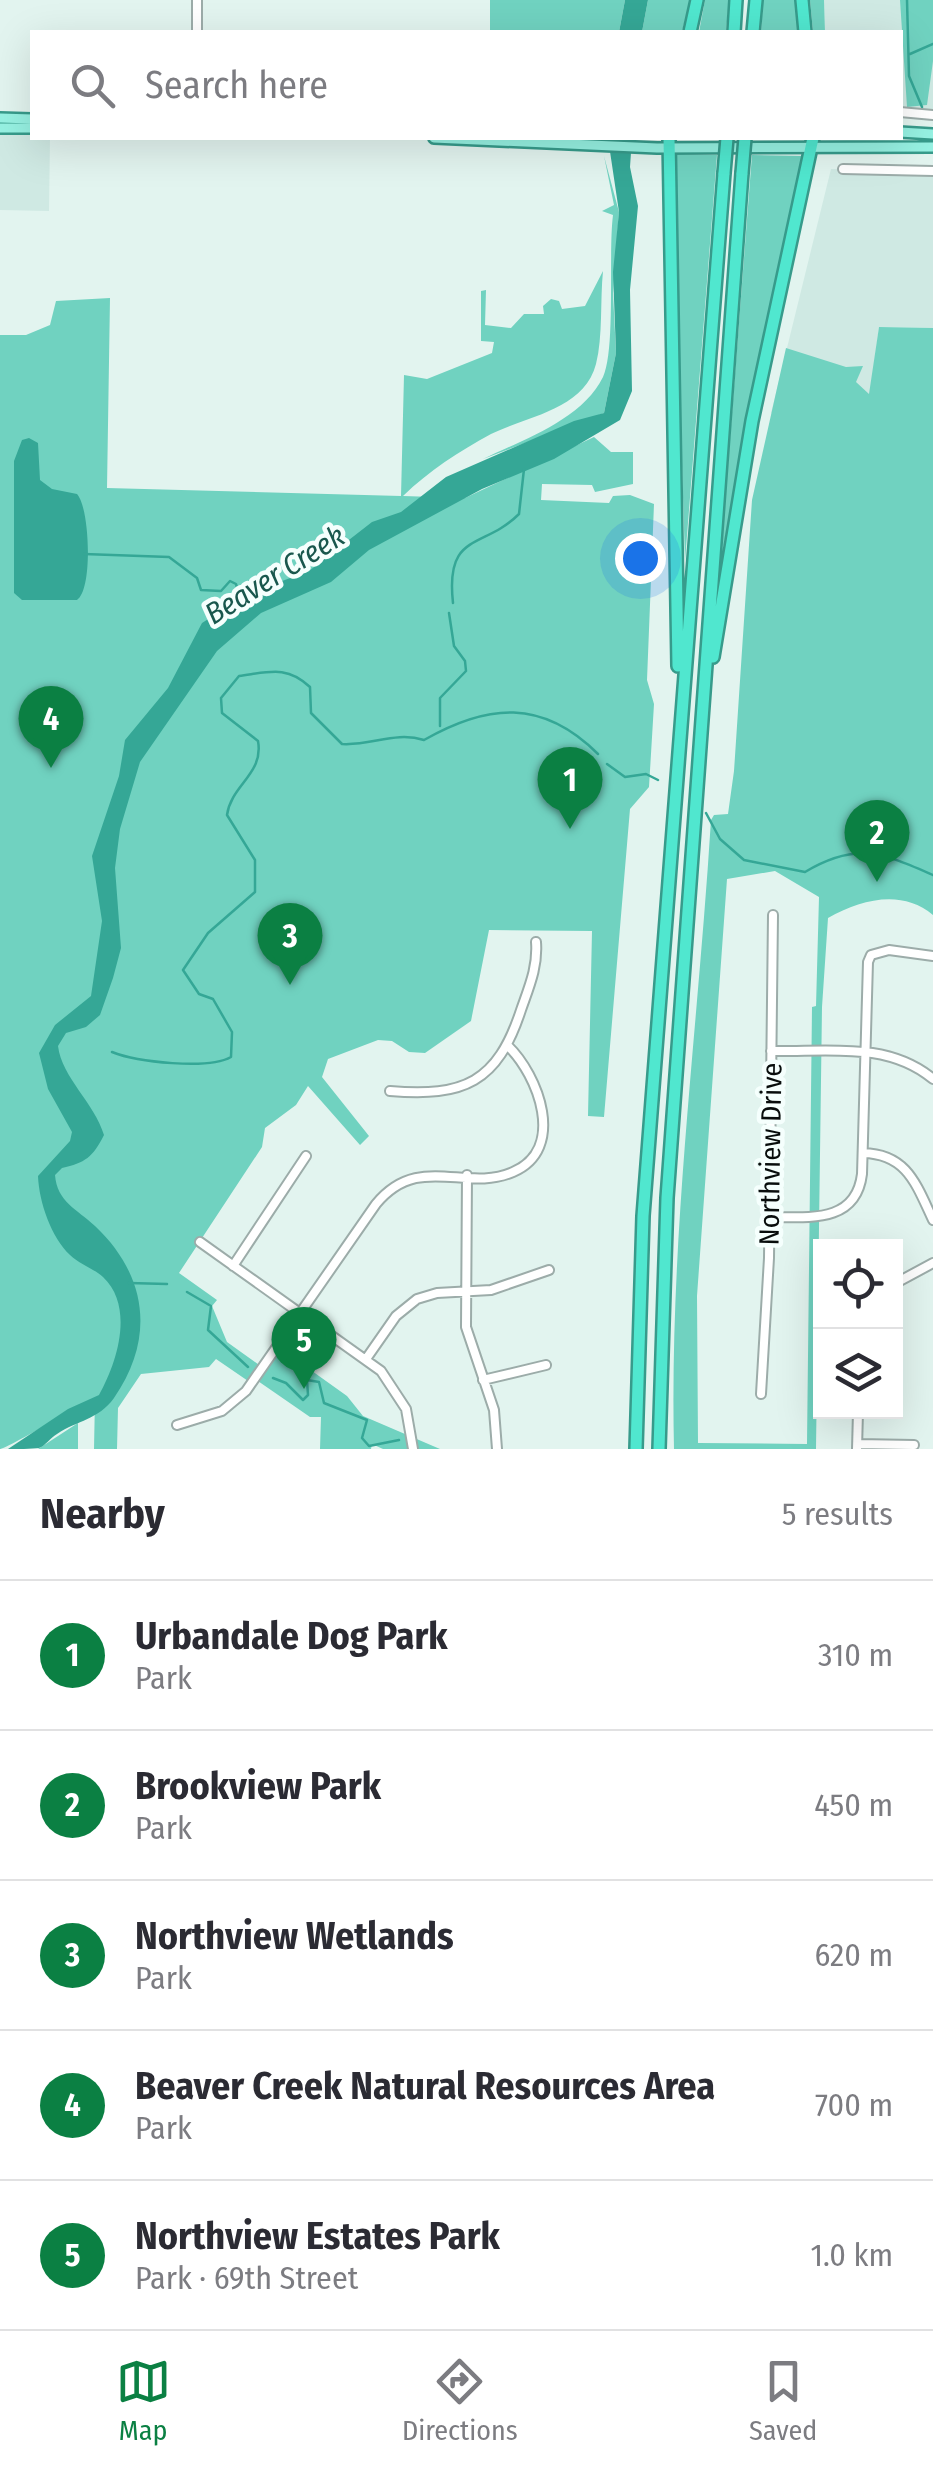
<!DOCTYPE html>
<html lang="en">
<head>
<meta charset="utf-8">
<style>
	:root { --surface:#fff; --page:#f7f7f7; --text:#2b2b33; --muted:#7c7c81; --line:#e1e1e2; --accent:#0b8043 }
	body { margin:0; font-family:"Fira Sans Condensed",sans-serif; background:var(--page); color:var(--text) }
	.controls { position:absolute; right:30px; bottom:30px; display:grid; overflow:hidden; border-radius:0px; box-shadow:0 10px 40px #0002 }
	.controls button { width:90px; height:90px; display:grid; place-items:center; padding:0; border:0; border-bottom:2px solid var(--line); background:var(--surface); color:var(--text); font:50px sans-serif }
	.you { position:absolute; left:640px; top:558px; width:35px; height:35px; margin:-25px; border:8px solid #fff; border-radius:50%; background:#1a73e8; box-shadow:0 0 0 15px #1a73e833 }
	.badge { display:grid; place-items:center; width:65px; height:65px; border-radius:50%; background:var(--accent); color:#fff; font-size:32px; font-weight:700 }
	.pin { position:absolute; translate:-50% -82px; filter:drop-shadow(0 2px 5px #0008) }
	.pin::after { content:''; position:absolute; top:52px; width:35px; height:30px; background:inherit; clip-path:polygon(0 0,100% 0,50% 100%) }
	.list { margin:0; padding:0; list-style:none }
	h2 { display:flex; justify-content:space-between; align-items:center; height:130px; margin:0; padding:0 40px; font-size:42px }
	h2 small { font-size:32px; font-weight:400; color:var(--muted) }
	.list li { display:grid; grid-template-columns:65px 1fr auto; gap:30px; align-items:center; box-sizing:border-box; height:150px; padding:0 40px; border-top:2px solid var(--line) }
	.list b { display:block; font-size:38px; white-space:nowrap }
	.list p { margin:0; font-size:32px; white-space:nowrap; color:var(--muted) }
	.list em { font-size:32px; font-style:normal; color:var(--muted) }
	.icon { flex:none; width:55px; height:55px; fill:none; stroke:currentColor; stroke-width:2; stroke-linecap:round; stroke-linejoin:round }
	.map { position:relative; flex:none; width:933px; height:1449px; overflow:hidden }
	.search { position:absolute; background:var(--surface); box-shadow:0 10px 40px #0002; left:30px; right:30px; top:30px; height:110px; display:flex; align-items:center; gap:25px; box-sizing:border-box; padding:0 35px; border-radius:0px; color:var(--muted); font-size:38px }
	.sheet { height:880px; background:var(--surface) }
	nav { display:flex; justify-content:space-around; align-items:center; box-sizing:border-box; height:140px; border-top:2px solid var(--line); background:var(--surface); font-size:28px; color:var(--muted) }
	nav a { display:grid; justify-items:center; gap:5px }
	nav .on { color:var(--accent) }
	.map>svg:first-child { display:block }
	.built { fill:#cfe9e3 }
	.green { fill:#70d2c0; fill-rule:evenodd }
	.water { fill:#35a796 }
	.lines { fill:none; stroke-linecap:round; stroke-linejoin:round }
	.stream { stroke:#35a796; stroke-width:2.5 }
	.minor-casing { stroke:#9caca9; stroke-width:12 }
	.major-casing { stroke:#379b8b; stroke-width:14 }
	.highway-casing { stroke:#379b8b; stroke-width:16 }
	.minor { stroke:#fff; stroke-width:8 }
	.major { stroke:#96f1e2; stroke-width:9 }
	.highway { stroke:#50e7cf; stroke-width:11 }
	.highway-bridge-casing { stroke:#379b8b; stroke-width:16; stroke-linecap:butt }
	.highway-bridge { stroke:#50e7cf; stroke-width:11 }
	.labels { text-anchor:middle; stroke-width:9; stroke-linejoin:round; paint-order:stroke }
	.street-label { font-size:28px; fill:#080d0c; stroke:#f5fffd }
	.water-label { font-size:30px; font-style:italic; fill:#19574d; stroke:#f5fffd }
</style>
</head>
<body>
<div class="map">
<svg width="933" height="1449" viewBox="0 0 933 1449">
	<rect width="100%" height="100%" fill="#e2f4ef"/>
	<path class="built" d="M824 0H933V115H901L900 32H825Z
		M0 128H32V138H50L49 211 0 210Z
		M831 169 933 171V328L879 327 867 415 771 413Z"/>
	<path class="green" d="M490 0H625L619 32H490Z
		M648 0H690L682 32H642Z
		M705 0H729L726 32H699Z
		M763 0H797L800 32H761Z
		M810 0H824L825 32H813Z
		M900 0H933V61L927 105 907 107Z
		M673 154 717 155 685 561 674 211Z
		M752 155 804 156 750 400 720 567Z
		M604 156 619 212 613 293 616 353 604 413 483 459C522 440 582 420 603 377 616 349 608 255 613 215L602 211 614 205Z
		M603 271C600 300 603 336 596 364 584 410 527 416 491 434 458 452 430 470 403 496L465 498 594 437 611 452H633V484L595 492 592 485 542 484 541 500 609 503 613 496 630 495 654 504 647 680 654 704 649 787 630 809 604 1117 588 1116 592 931 489 930 471 1021 425 1053 409 1052 392 1041 378 1040 328 1059 322 1077 369 1136 360 1145 308 1086 296 1105 265 1128 262 1147 179 1273 217 1300 212 1306 227 1342 262 1367 277 1346 347 1396 363 1416 440 1449H383L372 1444 371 1449H320L321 1417H310L255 1379 251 1383 216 1359 209 1367 141 1374 118 1408 117 1449H94L95 1398C79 1406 6 1449 0 1449V335H26L50 325 56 301 110 298 107 488 401 496 404 375 427 379 492 353 494 342 481 341V291L486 290 485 325 511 328 524 314H544L543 306 551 299 559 301 562 309 585 306Z
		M879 327 933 328V915C902 889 862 899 828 918L822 1007 816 1449H674C669 1238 698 1030 711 820L714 815 728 814 734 771 752 500 786 348 846 367 863 366 856 382 869 394ZM775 871 819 897 816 1006 812 1007 807 1444 698 1443 697 1296 727 879Z
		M78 1423V1449H38Z"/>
	<path class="water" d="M625 0H648L642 32H619Z
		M608 138H632L630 167 638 206 630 290 632 391 620 420 554 459 482 489 369 550 331 582 261 613 217 651 140 762 120 829 115 868 121 948 113 978 100 1015 86 1027 66 1033 58 1046C62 1078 94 1102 104 1135 93 1157 85 1163 62 1168L55 1175C57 1202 77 1209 95 1226 148 1276 155 1339 114 1398 98 1420 78 1420 57 1434 51 1437 45 1446 39 1448 31 1449 17 1449 8 1449L68 1409 99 1395C117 1363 135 1307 103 1277 93 1268 79 1264 70 1255 51 1237 39 1202 38 1176L70 1141 72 1132 48 1089 39 1053 55 1025 91 996 102 921 92 856 119 776 125 740 168 688 202 623 247 594 309 571 372 522 401 512 446 477 574 421 604 413 616 353 613 272 619 212Z
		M29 438 38 443 40 480 52 489 77 494C90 508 93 590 77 600H22L14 593V461L22 440Z"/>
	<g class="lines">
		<path class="stream" d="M907 0 909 76 922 107
			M910 54 933 44
			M84 554 169 557 197 578 201 590 221 591 230 581 236 584 240 599
			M453 603C445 531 483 550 519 514L524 469
			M440 726V698L466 671 465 661 454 646 449 613
			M607 764 625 777 646 774 658 780
			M706 813 720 839 744 860 805 872C857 841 882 853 933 875
			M112 1052C137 1062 208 1070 231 1057L232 1032 213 999 199 994 183 970 208 933 255 892V860L227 815C231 785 264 774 258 741L222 713 221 698 239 676C269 672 287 665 310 687L311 713 342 744C371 746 395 731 424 740 487 704 542 698 598 754
			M129 1283 167 1284
			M187 1292 211 1306 208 1330 248 1367
			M273 1378 286 1383 303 1400 308 1395 307 1380 319 1382 324 1403 367 1420 362 1438 369 1446 399 1440"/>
		<defs>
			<path id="minor" d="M197 32V0
				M900 112 933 115
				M843 169 933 171
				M771 1051C827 1052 888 1041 933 1079
				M390 1091C464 1097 497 1083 521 1010 529 987 538 967 536 942
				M863 1153C907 1154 916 1184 933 1220
				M467 1175 466 1327 494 1410 497 1449
				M769 1217C808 1217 856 1224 862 1174L868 962 871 955 889 950 933 956
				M200 1242 381 1371 406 1409 413 1449
				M233 1266 306 1156
				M896 1283 933 1263
				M366 1359 396 1316 417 1299 437 1293 491 1290 549 1270
				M483 1380 546 1365
				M761 1394 769 1258 773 915
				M177 1425 222 1411 246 1391 376 1204C419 1152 465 1193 513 1172 567 1149 538 1075 508 1046
				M858 1444 914 1445
				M857 1449 858 1412"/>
			<path id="major" d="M0 118 32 119
				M0 128H32
				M900 132 933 134
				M434 138 657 148 933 147"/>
			<path id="highway" d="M802 0 805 32
				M690 32 697 0
				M734 32 736 0
				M753 32 756 0
				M669 138 678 666
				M713 657 752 421 813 138
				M636 1449 643 1216 724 173
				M659 1449 667 1198 742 173"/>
		</defs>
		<use href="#minor" class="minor-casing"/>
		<use href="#major" class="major-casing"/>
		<use href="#highway" class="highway-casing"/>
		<use href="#minor" class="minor"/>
		<use href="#major" class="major"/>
		<use href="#highway" class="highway"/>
		<defs>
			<path id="highway-bridge" d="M724 173 727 138
				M742 173 745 138"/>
		</defs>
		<use href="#highway-bridge" class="highway-bridge-casing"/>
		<use href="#highway-bridge" class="highway-bridge"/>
	</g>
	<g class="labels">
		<g class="street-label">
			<text transform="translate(770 1154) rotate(-89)" y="10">Northview Drive</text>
		</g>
		<g class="water-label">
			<text transform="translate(275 575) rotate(-32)" y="10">Beaver Creek</text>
		</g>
	</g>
</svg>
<div class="controls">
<button><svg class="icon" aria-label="locate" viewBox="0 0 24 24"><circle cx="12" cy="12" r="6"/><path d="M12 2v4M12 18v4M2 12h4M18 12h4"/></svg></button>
<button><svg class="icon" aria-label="layers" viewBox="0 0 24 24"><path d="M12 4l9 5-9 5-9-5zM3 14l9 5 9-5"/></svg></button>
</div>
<div class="you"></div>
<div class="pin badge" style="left:570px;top:829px">1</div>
<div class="pin badge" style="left:877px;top:882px">2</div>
<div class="pin badge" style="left:290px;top:985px">3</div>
<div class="pin badge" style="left:51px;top:768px">4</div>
<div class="pin badge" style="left:304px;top:1389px">5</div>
<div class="search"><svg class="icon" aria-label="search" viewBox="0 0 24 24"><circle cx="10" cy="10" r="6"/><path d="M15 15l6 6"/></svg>Search here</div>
</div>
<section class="sheet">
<h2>Nearby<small>5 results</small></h2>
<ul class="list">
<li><span class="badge">1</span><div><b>Urbandale Dog Park</b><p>Park</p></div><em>310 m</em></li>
<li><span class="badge">2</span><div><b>Brookview Park</b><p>Park</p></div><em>450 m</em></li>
<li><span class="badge">3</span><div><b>Northview Wetlands</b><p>Park</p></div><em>620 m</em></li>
<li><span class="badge">4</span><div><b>Beaver Creek Natural Resources Area</b><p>Park</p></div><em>700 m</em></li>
<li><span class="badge">5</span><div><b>Northview Estates Park</b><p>Park · 69th Street</p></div><em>1.0 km</em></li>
</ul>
</section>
<nav>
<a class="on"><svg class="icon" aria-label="map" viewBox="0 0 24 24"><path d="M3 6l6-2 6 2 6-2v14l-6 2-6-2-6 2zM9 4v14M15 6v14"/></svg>Map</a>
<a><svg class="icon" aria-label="directions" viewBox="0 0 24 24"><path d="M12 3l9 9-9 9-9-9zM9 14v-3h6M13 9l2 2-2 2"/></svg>Directions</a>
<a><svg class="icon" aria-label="saved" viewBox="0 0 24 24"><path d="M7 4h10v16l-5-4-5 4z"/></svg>Saved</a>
</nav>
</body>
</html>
